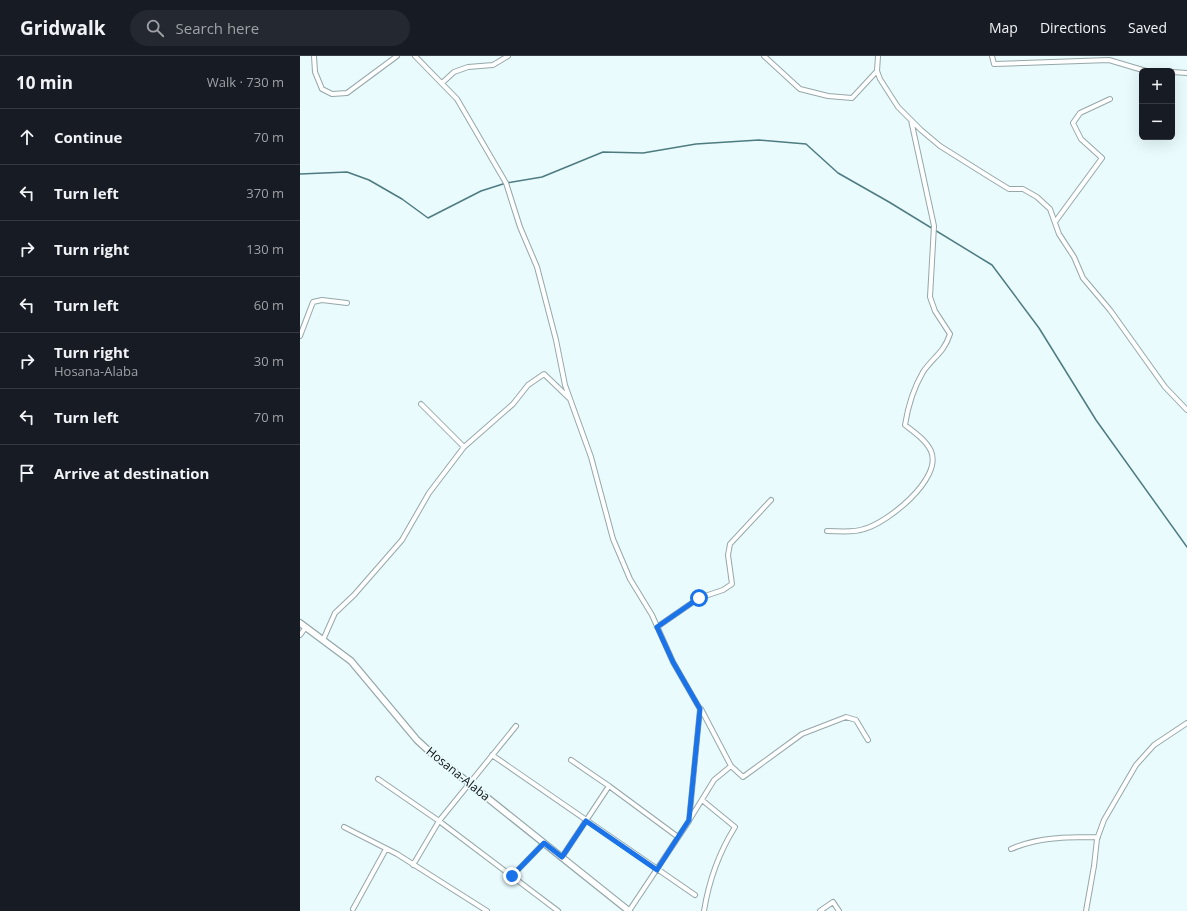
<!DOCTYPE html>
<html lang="en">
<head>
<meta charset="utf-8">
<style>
	:root { --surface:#171b24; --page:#242831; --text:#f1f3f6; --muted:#9ea1a6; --line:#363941 }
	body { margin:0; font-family:"Open Sans",sans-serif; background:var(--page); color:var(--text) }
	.controls { position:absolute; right:12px; top:12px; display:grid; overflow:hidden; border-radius:6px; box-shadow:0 4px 16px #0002 }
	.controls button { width:36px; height:36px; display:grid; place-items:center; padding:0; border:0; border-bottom:1px solid var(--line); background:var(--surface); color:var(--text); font:20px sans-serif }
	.stop { position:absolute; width:12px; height:12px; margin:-9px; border:3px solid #1a73e8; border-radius:50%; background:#fff }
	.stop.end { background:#1a73e8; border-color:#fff; box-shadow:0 1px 4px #0008 }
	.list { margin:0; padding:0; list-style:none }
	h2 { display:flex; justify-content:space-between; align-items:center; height:52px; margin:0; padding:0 16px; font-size:17px }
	h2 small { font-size:13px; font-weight:400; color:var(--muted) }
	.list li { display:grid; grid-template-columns:26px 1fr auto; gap:12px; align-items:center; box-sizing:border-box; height:56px; padding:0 16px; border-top:1px solid var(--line) }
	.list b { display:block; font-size:15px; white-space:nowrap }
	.list p { margin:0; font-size:13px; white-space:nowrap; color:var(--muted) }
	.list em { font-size:13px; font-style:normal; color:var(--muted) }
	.icon { flex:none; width:22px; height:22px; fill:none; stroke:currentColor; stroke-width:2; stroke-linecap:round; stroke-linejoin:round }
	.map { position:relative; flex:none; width:887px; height:855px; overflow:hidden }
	header { display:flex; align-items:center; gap:24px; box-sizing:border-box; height:56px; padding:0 20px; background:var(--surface); border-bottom:1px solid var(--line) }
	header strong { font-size:19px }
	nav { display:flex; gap:22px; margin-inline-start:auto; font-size:14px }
	.search { width:280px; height:36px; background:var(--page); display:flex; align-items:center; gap:10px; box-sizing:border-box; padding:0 14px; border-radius:22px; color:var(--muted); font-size:15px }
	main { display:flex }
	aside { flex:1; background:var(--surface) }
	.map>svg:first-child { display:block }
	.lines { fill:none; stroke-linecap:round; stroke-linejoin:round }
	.stream { stroke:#4e7b81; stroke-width:1.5 }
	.street-casing { stroke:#96a7a9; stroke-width:6 }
	.secondary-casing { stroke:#96a7a9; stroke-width:8 }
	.street { stroke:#fff; stroke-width:4 }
	.secondary { stroke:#fff; stroke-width:5.5 }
	.route { stroke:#1a73e8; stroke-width:5 }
	.labels { text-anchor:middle; stroke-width:3.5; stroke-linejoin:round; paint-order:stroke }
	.street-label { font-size:12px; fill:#0c1213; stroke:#e9fbfd }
</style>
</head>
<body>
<header>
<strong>Gridwalk</strong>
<div class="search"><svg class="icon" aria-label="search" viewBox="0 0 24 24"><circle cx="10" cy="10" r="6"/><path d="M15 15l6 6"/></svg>Search here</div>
<nav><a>Map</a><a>Directions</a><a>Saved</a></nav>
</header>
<main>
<aside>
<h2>10 min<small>Walk · 730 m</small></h2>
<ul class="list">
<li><svg class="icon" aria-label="ahead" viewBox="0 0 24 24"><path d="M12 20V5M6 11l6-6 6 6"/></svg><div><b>Continue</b></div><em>70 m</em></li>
<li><svg class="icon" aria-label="left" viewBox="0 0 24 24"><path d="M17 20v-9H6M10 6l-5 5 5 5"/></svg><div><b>Turn left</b></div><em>370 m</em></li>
<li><svg class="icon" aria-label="right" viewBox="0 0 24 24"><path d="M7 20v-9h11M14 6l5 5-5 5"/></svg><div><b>Turn right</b></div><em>130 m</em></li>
<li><svg class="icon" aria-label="left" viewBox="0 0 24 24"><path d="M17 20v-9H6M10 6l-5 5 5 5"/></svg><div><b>Turn left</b></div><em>60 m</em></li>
<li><svg class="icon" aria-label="right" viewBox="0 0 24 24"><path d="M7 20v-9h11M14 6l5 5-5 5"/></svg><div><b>Turn right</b><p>Hosana-Alaba</p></div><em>30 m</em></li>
<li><svg class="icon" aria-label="left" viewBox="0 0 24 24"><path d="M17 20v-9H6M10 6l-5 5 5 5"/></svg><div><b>Turn left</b></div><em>70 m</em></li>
<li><svg class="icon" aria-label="arrive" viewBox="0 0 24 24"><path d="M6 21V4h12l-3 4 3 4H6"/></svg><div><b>Arrive at destination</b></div></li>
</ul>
</aside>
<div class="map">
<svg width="887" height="855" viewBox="0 0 887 855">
	<rect width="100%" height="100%" fill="#e9fbfd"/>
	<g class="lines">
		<path class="stream" d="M0 118 47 116 69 124 102 143 128 162 181 135 206 127 242 121 303 96 343 97 396 88 459 84 506 88 538 117 589 146 692 209 739 272 796 364 887 491"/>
		<defs>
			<path id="street" d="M14 0 15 16 22 33 32 38 47 37 97 0
				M115 0 157 43 206 127 220 171 237 211 256 284 265 329 291 401 313 483 330 523 352 559 373 606 400 653 389 765 329 855
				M464 0 500 33 528 40 552 42 577 15
				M578 0 577 15 580 23 598 51 621 74 640 90 691 122 709 133H723L737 141 750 153 759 178 774 201 783 222 810 254 865 331 887 354
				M692 0 694 8 809 4 846 15H855
				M872 16 887 17
				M142 27 154 16 168 11 193 9 208 0
				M755 166 802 102 781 83 773 67 780 57 810 43
				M0 280 13 246 22 244 47 247
				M121 348 164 391
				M527 475C539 475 553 477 564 473 587 467 643 423 631 395 626 384 614 376 605 369 608 350 613 333 623 316 633 301 644 297 650 278L635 255 630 241 634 170 611 64
				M357 571 399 542 423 534 432 528 428 499 430 488 471 444
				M0 579 6 571
				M23 584 35 557 54 539 102 484 129 437 164 391 213 348 228 329 244 318 269 342
				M401 653 431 710 443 721 502 678 546 661 556 664 568 684
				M192 699 395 839
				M271 704 309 730
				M78 723 139 765 258 855
				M402 744 435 771C418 798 409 824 404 855
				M390 763 414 724 431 710
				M44 771 97 798 187 855
				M711 793C738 781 768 781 798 781
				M262 801 309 730 378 781
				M113 809 139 765 216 670
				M212 820 244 787
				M53 853 86 793
				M520 855 533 846 539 855
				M786 855 794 810 797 783 804 764 836 709 854 689 887 667"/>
			<path id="secondary" d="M0 567 51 605 117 684 130 696 329 855"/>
		</defs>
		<use href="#street" class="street-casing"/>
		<use href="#secondary" class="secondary-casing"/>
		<use href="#street" class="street"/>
		<use href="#secondary" class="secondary"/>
	</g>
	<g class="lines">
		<path class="route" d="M212 820 244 787 262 801 286 765 357 814 360 809 389 764 400 653 373 606 357 571 399 542"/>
	</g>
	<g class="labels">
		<g class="street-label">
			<text transform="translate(158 718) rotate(39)" y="4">Hosana-Alaba</text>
		</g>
	</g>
</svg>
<div class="controls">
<button>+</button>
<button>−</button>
</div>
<div class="stop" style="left:399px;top:542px"></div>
<div class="stop end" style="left:212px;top:820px"></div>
</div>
</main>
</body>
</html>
